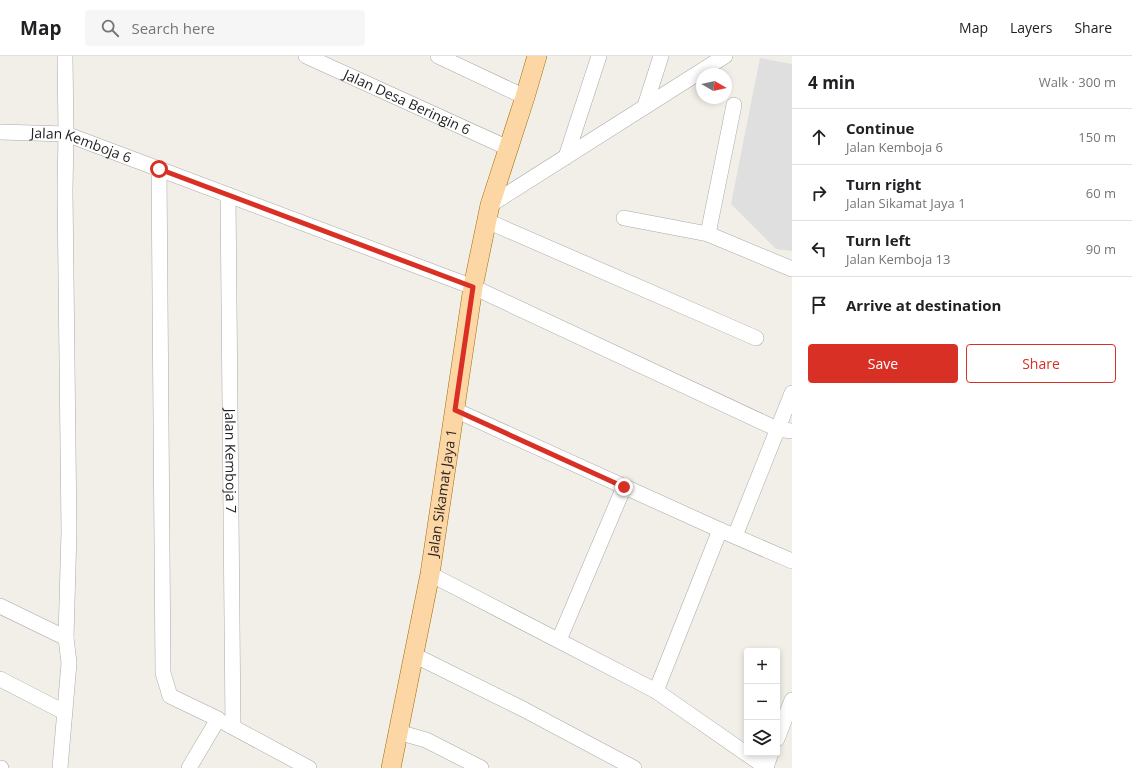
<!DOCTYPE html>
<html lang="en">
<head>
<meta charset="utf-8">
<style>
	:root { --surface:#fff; --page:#f6f6f6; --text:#202124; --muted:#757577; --line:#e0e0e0; --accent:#d93025 }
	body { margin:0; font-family:"Open Sans",sans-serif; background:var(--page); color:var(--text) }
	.controls { position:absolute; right:12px; bottom:12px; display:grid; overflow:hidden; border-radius:4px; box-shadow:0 2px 6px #0003 }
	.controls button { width:36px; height:36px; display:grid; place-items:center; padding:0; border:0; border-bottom:1px solid var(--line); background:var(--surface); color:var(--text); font:20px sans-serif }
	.compass { position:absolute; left:696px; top:12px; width:36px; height:36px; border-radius:50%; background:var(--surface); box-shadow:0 2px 6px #0003; rotate:99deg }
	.stop { position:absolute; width:12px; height:12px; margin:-9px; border:3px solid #d93025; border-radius:50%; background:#fff }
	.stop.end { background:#d93025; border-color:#fff; box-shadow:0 1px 4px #0008 }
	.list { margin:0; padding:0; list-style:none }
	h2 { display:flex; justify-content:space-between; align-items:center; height:52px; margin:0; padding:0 16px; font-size:17px }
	h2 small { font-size:13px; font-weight:400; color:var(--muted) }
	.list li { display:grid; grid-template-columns:26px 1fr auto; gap:12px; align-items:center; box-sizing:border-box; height:56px; padding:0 16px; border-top:1px solid var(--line) }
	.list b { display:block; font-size:15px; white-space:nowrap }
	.list p { margin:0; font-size:13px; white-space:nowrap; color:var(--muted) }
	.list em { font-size:13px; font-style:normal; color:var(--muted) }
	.actions { display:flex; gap:8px; padding:12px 16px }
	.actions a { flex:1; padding:9px 0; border:1px solid var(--accent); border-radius:4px; text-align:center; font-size:14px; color:var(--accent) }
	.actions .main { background:var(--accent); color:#fff }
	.icon { flex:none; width:22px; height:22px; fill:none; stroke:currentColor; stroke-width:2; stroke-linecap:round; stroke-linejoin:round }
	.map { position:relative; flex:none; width:792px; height:712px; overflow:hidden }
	header { display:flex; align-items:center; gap:24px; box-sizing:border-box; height:56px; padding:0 20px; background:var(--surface); border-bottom:1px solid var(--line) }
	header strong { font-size:19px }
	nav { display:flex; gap:22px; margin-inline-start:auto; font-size:14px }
	.search { width:280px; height:36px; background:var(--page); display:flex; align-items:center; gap:10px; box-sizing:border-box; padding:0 14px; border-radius:4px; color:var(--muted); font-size:15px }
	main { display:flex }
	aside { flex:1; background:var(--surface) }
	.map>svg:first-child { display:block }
	.residential { fill:#e0dfdf }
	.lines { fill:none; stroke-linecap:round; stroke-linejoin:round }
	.minor-casing { stroke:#a9a9a9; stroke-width:16 }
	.major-casing { stroke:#a06b00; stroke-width:20 }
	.minor { stroke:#fff; stroke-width:15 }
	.major { stroke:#fcd6a4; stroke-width:19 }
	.route { stroke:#d93025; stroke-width:5 }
	.labels { text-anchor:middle; stroke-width:3; stroke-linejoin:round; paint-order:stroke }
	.street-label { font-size:14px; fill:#222; stroke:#fff }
</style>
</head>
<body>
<header>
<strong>Map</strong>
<div class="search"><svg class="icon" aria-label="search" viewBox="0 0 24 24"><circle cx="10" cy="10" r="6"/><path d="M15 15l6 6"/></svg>Search here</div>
<nav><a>Map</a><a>Layers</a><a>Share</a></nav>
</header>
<main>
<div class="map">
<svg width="792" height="712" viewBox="0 0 792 712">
	<rect width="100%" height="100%" fill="#f2efe9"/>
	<path class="residential" d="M760 2 792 8V195L776 193 731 148Z"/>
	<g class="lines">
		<defs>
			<g id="minor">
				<path d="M65 0 66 78 65 135 69 475 66 582"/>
				<path id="s1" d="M306 0 508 92"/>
				<path d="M438 0 525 41"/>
				<path d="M645 50 661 0"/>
				<path id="s2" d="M0 76 66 78 473 231 777 373 792 375"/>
				<path d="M566 101 599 0"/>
				<path d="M159 113 163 617 170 640 218 663 189 712"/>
				<path id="s3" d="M228 139 233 671"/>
				<path d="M490 149 725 0"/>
				<path d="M624 162 708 178 792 213"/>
				<path d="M487 165 756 282"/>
				<path d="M708 178 734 49"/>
				<path d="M455 354 720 474 792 505"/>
				<path d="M735 480 792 337"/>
				<path d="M430 518 656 635 767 712"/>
				<path d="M0 550 66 582 69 607 60 712"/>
				<path d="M559 584 624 431"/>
				<path d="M414 599 523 653 634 712"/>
				<path d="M0 623 64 656"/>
				<path d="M656 635 720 474"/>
				<path d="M225 667 309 712"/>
				<path d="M398 676 426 684 481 712"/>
				<path d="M777 683 792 644"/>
				<path d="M766 711 771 697"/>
				<path d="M0 712H1"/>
			</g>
			<g id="major">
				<path id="s4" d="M391 712 430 518 473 231 490 149 525 41 537 0"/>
			</g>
		</defs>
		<use href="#minor" class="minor-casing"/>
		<use href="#major" class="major-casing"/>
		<use href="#minor" class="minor"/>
		<use href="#major" class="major"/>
	</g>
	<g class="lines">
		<path class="route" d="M159 113 473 231 455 354 624 431"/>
	</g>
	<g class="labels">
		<g class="street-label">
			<text dy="5" stroke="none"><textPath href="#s1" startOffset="111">Jalan Desa Beringin 6</textPath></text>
			<text dy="5" stroke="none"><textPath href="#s2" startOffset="83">Jalan Kemboja 6</textPath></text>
			<text dy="5" stroke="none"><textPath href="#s3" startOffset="266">Jalan Kemboja 7</textPath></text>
			<text dy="5" stroke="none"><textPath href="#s4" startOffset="280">Jalan Sikamat Jaya 1</textPath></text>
		</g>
	</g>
</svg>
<div class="controls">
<button>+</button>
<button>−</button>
<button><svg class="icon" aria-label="layers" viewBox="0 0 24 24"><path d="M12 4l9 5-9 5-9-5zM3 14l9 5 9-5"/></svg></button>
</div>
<svg class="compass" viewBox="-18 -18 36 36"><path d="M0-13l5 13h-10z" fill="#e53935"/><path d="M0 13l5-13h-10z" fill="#757577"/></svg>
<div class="stop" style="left:159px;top:113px"></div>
<div class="stop end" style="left:624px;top:431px"></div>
</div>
<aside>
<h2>4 min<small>Walk · 300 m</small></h2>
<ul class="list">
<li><svg class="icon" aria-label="ahead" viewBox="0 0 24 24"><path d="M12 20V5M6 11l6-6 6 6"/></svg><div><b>Continue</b><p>Jalan Kemboja 6</p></div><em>150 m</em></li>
<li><svg class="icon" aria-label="right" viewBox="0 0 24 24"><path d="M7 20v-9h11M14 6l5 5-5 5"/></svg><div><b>Turn right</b><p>Jalan Sikamat Jaya 1</p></div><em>60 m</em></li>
<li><svg class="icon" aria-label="left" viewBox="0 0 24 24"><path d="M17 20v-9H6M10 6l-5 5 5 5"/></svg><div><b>Turn left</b><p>Jalan Kemboja 13</p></div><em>90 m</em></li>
<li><svg class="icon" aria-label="arrive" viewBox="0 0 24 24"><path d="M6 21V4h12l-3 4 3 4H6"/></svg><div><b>Arrive at destination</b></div></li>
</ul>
<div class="actions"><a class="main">Save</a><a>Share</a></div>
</aside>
</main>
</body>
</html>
